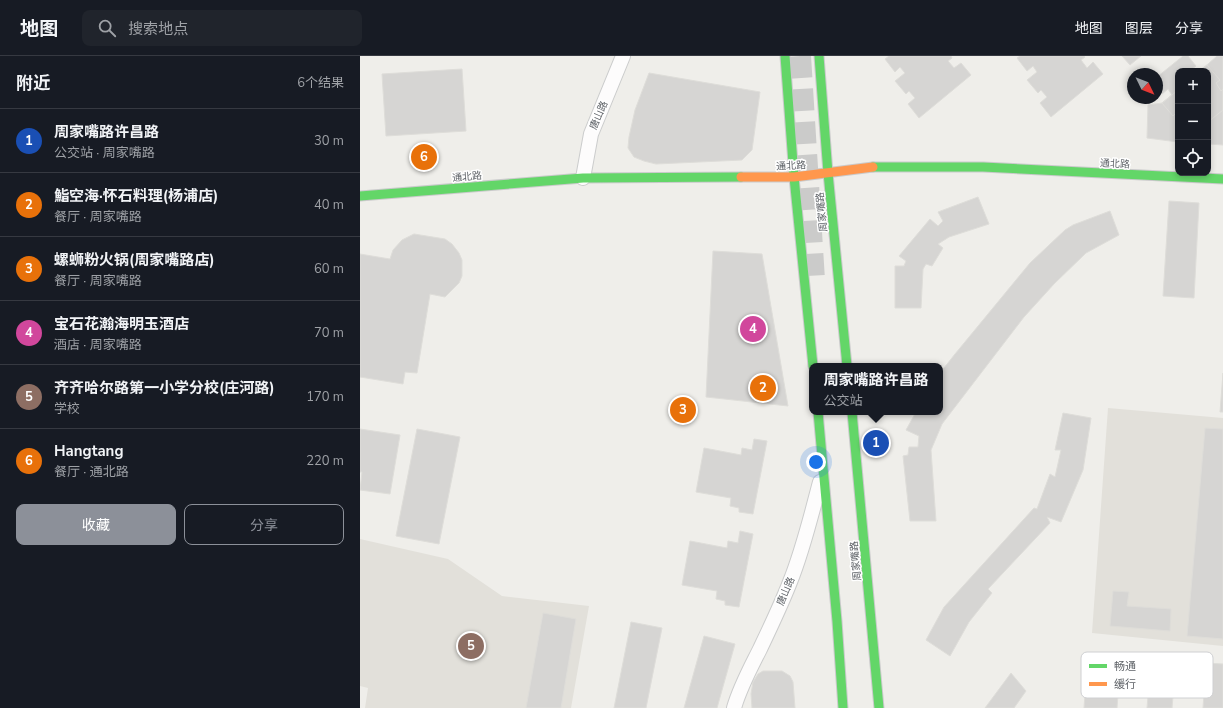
<!DOCTYPE html>
<html lang="zh">
<head>
<meta charset="utf-8">
<style>
	:root { --surface:#171b24; --page:#20242c; --text:#f1f3f6; --muted:#9ea1a6; --line:#363941; --accent:#8c9099 }
	body { margin:0; font-family:"Nunito Sans","Noto Sans SC",sans-serif; background:var(--page); color:var(--text) }
	.controls { position:absolute; right:12px; top:12px; display:grid; overflow:hidden; border-radius:8px; box-shadow:0 2px 6px #0003 }
	.controls button { width:36px; height:36px; display:grid; place-items:center; padding:0; border:0; border-bottom:1px solid var(--line); background:var(--surface); color:var(--text); font:20px sans-serif }
	.compass { position:absolute; left:767px; top:12px; width:36px; height:36px; border-radius:50%; background:var(--surface); box-shadow:0 2px 6px #0003; rotate:133deg }
	.you { position:absolute; left:456px; top:406px; width:14px; height:14px; margin:-10px; border:3px solid #fff; border-radius:50%; background:#1a73e8; box-shadow:0 0 0 6px #1a73e833 }
	.badge { display:grid; place-items:center; width:26px; height:26px; border-radius:50%; background:var(--accent); color:#fff; font-size:13px; font-weight:700 }
	.pin { position:absolute; translate:-50% -50%; border:2px solid #fff; box-shadow:0 1px 4px #0006 }
	.popup { position:absolute; left:449px; top:307px; width:134px; height:52px; box-sizing:border-box; display:grid; place-content:center; border-radius:8px; background:var(--surface); filter:drop-shadow(0 1px 3px #0005); font-size:13px; white-space:nowrap; color:var(--muted) }
	.popup b { font-size:15px; color:var(--text) }
	.popup::after { content:''; position:absolute; left:50%; top:100%; margin-left:-8px; border:8px solid transparent; border-top-color:var(--surface) }
	.list { margin:0; padding:0; list-style:none }
	h2 { display:flex; justify-content:space-between; align-items:center; height:52px; margin:0; padding:0 16px; font-size:17px }
	h2 small { font-size:13px; font-weight:400; color:var(--muted) }
	.list li { display:grid; grid-template-columns:26px 1fr auto; gap:12px; align-items:center; box-sizing:border-box; height:64px; padding:0 16px; border-top:1px solid var(--line) }
	.list b { display:block; font-size:15px; white-space:nowrap }
	.list p { margin:0; font-size:13px; white-space:nowrap; color:var(--muted) }
	.list em { font-size:13px; font-style:normal; color:var(--muted) }
	.actions { display:flex; gap:8px; padding:12px 16px }
	.actions a { flex:1; padding:9px 0; border:1px solid var(--accent); border-radius:8px; text-align:center; font-size:14px; color:var(--accent) }
	.actions .main { background:var(--accent); color:#fff }
	.icon { flex:none; width:22px; height:22px; fill:none; stroke:currentColor; stroke-width:2; stroke-linecap:round; stroke-linejoin:round }
	.map { position:relative; flex:none; width:863px; height:652px; overflow:hidden }
	header { display:flex; align-items:center; gap:24px; box-sizing:border-box; height:56px; padding:0 20px; background:var(--surface); border-bottom:1px solid var(--line) }
	header strong { font-size:19px }
	nav { display:flex; gap:22px; margin-inline-start:auto; font-size:14px }
	.search { width:280px; height:36px; background:var(--page); display:flex; align-items:center; gap:10px; box-sizing:border-box; padding:0 14px; border-radius:8px; color:var(--muted); font-size:15px }
	main { display:flex }
	aside { flex:1; background:var(--surface) }
	.map>svg:first-child { display:block }
	.education { fill:#e2e0da }
	.building { fill:#d6d5d3; stroke:#deddd9 }
	.lines { fill:none; stroke-linecap:round; stroke-linejoin:round }
	.highway-tunnel { stroke:#cbcbca; stroke-width:22; stroke-dasharray:22 11; stroke-linecap:butt }
	.street-casing { stroke:#cbcccc; stroke-width:16 }
	.fast-casing { stroke:#cacacb; stroke-width:11 }
	.slow-casing { stroke:#cacacb; stroke-width:11 }
	.street { stroke:#fdfcfc; stroke-width:14 }
	.fast { stroke:#63d668; stroke-width:9 }
	.slow { stroke:#ff974d; stroke-width:9 }
	.labels { text-anchor:middle; stroke-width:3; stroke-linejoin:round; paint-order:stroke }
	.street-label { font-size:10px; fill:#5f6368; stroke:#fff }
	.key { fill:#fff; stroke:#cfd0d2; stroke-width:1 }
	.key-label { font-size:11px; fill:#5f6368 }
</style>
</head>
<body>
<header>
<strong>地图</strong>
<div class="search"><svg class="icon" aria-label="search" viewBox="0 0 24 24"><circle cx="10" cy="10" r="6"/><path d="M15 15l6 6"/></svg>搜索地点</div>
<nav><a>地图</a><a>图层</a><a>分享</a></nav>
</header>
<main>
<aside>
<h2>附近<small>6个结果</small></h2>
<ul class="list">
<li><span class="badge" style="background:#1a4fb4">1</span><div><b>周家嘴路许昌路</b><p>公交站 · 周家嘴路</p></div><em>30 m</em></li>
<li><span class="badge" style="background:#e8710a">2</span><div><b>鮨空海·怀石料理(杨浦店)</b><p>餐厅 · 周家嘴路</p></div><em>40 m</em></li>
<li><span class="badge" style="background:#e8710a">3</span><div><b>螺蛳粉火锅(周家嘴路店)</b><p>餐厅 · 周家嘴路</p></div><em>60 m</em></li>
<li><span class="badge" style="background:#d1479c">4</span><div><b>宝石花瀚海明玉酒店</b><p>酒店 · 周家嘴路</p></div><em>70 m</em></li>
<li><span class="badge" style="background:#8d6e63">5</span><div><b>齐齐哈尔路第一小学分校(庄河路)</b><p>学校</p></div><em>170 m</em></li>
<li><span class="badge" style="background:#e8710a">6</span><div><b>Hangtang</b><p>餐厅 · 通北路</p></div><em>220 m</em></li>
</ul>
<div class="actions"><a class="main">收藏</a><a>分享</a></div>
</aside>
<div class="map">
<svg width="863" height="652" viewBox="0 0 863 652">
	<rect width="100%" height="100%" fill="#efeeea"/>
	<path class="education" d="M748 352 863 362V590L732 577Z
		M0 483 88 503 142 540 229 550 211 652H5L8 632 0 630Z"/>
	<path class="building" d="M529 0H591L592 2 588 5 594 12 601 7 611 19 559 62 548 48 555 42 549 35 546 38 535 25 545 17 540 11 535 16 525 3Z
		M660 0H724L725 1 721 4 727 12 733 6 743 18 691 61 680 47 687 41 681 34 678 37 667 24 677 16 673 10 667 15 657 2Z
		M762 0H781L770 9Z
		M823 0H828L836 10 831 14 832 15H818V59L816 57 813 60 802 47 812 39 808 33 802 38 797 31V21Z
		M857 0H863V89L848 88V15H840Z
		M847 9 860 24 856 27 861 35 863 33V54L848 66V15H839Z
		M102 13 106 75 26 80 22 18Z
		M289 17 400 36 392 94 382 104 296 108 284 105 274 101 268 92 269 81 275 54Z
		M818 34V86L787 82 788 49 802 47Z
		M618 141 629 168 589 181 578 188 583 192 572 210 566 208 563 213 561 252H535V210H544L546 205 539 200 570 163 578 170 583 165 578 156Z
		M809 145 839 147 834 242 803 240Z
		M750 155 759 179 726 197 694 228 664 261 582 368 571 394 576 465H550L543 400 548 399 549 391H558L559 380 546 374 556 356H580V317L595 298 670 207 705 174 713 169Z
		M54 178 85 183 92 188 99 197 102 204V220L99 227 85 241 70 238 57 317 45 316 43 328 0 321V198L30 203 33 194 42 184Z
		M353 195 402 198 428 350 346 341Z
		M863 317V356H860Z
		M703 357 731 362 723 414 701 466 687 461 690 467 628 533 632 537 609 566 590 600 566 584 584 551 674 452 677 453 690 418 695 421 701 394H695Z
		M845 372 863 373V583L827 580Z
		M0 373 40 379 30 438 0 434 2 416H0Z
		M57 373 100 381 79 488 36 480Z
		M394 383 407 385 393 458 379 456V452L370 450 371 442 336 436 344 392 381 399 382 392 392 394Z
		M380 475 393 478 379 551 365 549V545L356 543 357 535 322 529 330 485 367 492 368 485 378 487Z
		M753 535 769 536 767 550 811 553 810 575 750 570Z
		M183 557 216 563 201 652H166Z
		M271 566 302 572 286 652H254Z
		M344 580 375 588 357 652H324Z
		M738 597 761 599 757 652H724L725 637 734 638Z
		M791 604 816 606 812 652H787Z
		M846 607 863 608V652H843Z
		M403 615H422L430 620 433 626 435 652H392L391 638 393 626 398 618Z
		M651 617 666 635 654 652H625Z"/>
	<g class="lines">
		<path class="highway-tunnel" d="M440 0 454 224"/>
		<defs>
			<path id="street" d="M223 122 231 78 263 0
				M374 652C380 631 390 613 400 593 410 572 421 549 430 526 443 494 451 460 460 426"/>
			<path id="fast" d="M425 0 434 121 453 310
				M459 0 468 117 487 310
				M513 111H623L863 123
				M0 140 223 122 381 121
				M458 356 477 565 483 652
				M492 356 519 652"/>
			<path id="slow" d="M381 121H434L513 111"/>
		</defs>
		<use href="#street" class="street-casing"/>
		<use href="#fast" class="fast-casing"/>
		<use href="#slow" class="slow-casing"/>
		<use href="#street" class="street"/>
		<use href="#fast" class="fast"/>
		<use href="#slow" class="slow"/>
	</g>
	<g class="labels">
		<g class="street-label">
			<text transform="translate(238 59) rotate(-67)" y="4">唐山路</text>
			<text transform="translate(755 107) rotate(3)" y="4">通北路</text>
			<text transform="translate(431 109) rotate(-3)" y="4">通北路</text>
			<text transform="translate(107 120) rotate(-5)" y="4">通北路</text>
			<text transform="translate(461 156) rotate(-96)" y="4">周家嘴路</text>
			<text transform="translate(495 505) rotate(-95)" y="4">周家嘴路</text>
			<text transform="translate(425 535) rotate(-67)" y="4">唐山路</text>
		</g>
	</g>
	<rect x="721" y="596" width="132" height="46" rx="6" class="key"/>
	<rect x="729" y="608" width="18" height="4" fill="#63d668"/>
	<rect x="729" y="626" width="18" height="4" fill="#ff974d"/>
	<g class="key-label">
		<text x="754" y="614">畅通</text>
		<text x="754" y="632">缓行</text>
	</g>
</svg>
<div class="controls">
<button>+</button>
<button>−</button>
<button><svg class="icon" aria-label="locate" viewBox="0 0 24 24"><circle cx="12" cy="12" r="6"/><path d="M12 2v4M12 18v4M2 12h4M18 12h4"/></svg></button>
</div>
<svg class="compass" viewBox="-18 -18 36 36"><path d="M0-13l5 13h-10z" fill="#e53935"/><path d="M0 13l5-13h-10z" fill="#9ea1a6"/></svg>
<div class="you"></div>
<div class="pin badge" style="left:516px;top:387px;background:#1a4fb4">1</div>
<div class="popup"><b>周家嘴路许昌路</b>公交站</div>
<div class="pin badge" style="left:403px;top:332px;background:#e8710a">2</div>
<div class="pin badge" style="left:323px;top:354px;background:#e8710a">3</div>
<div class="pin badge" style="left:393px;top:273px;background:#d1479c">4</div>
<div class="pin badge" style="left:111px;top:590px;background:#8d6e63">5</div>
<div class="pin badge" style="left:64px;top:101px;background:#e8710a">6</div>
</div>
</main>
</body>
</html>
